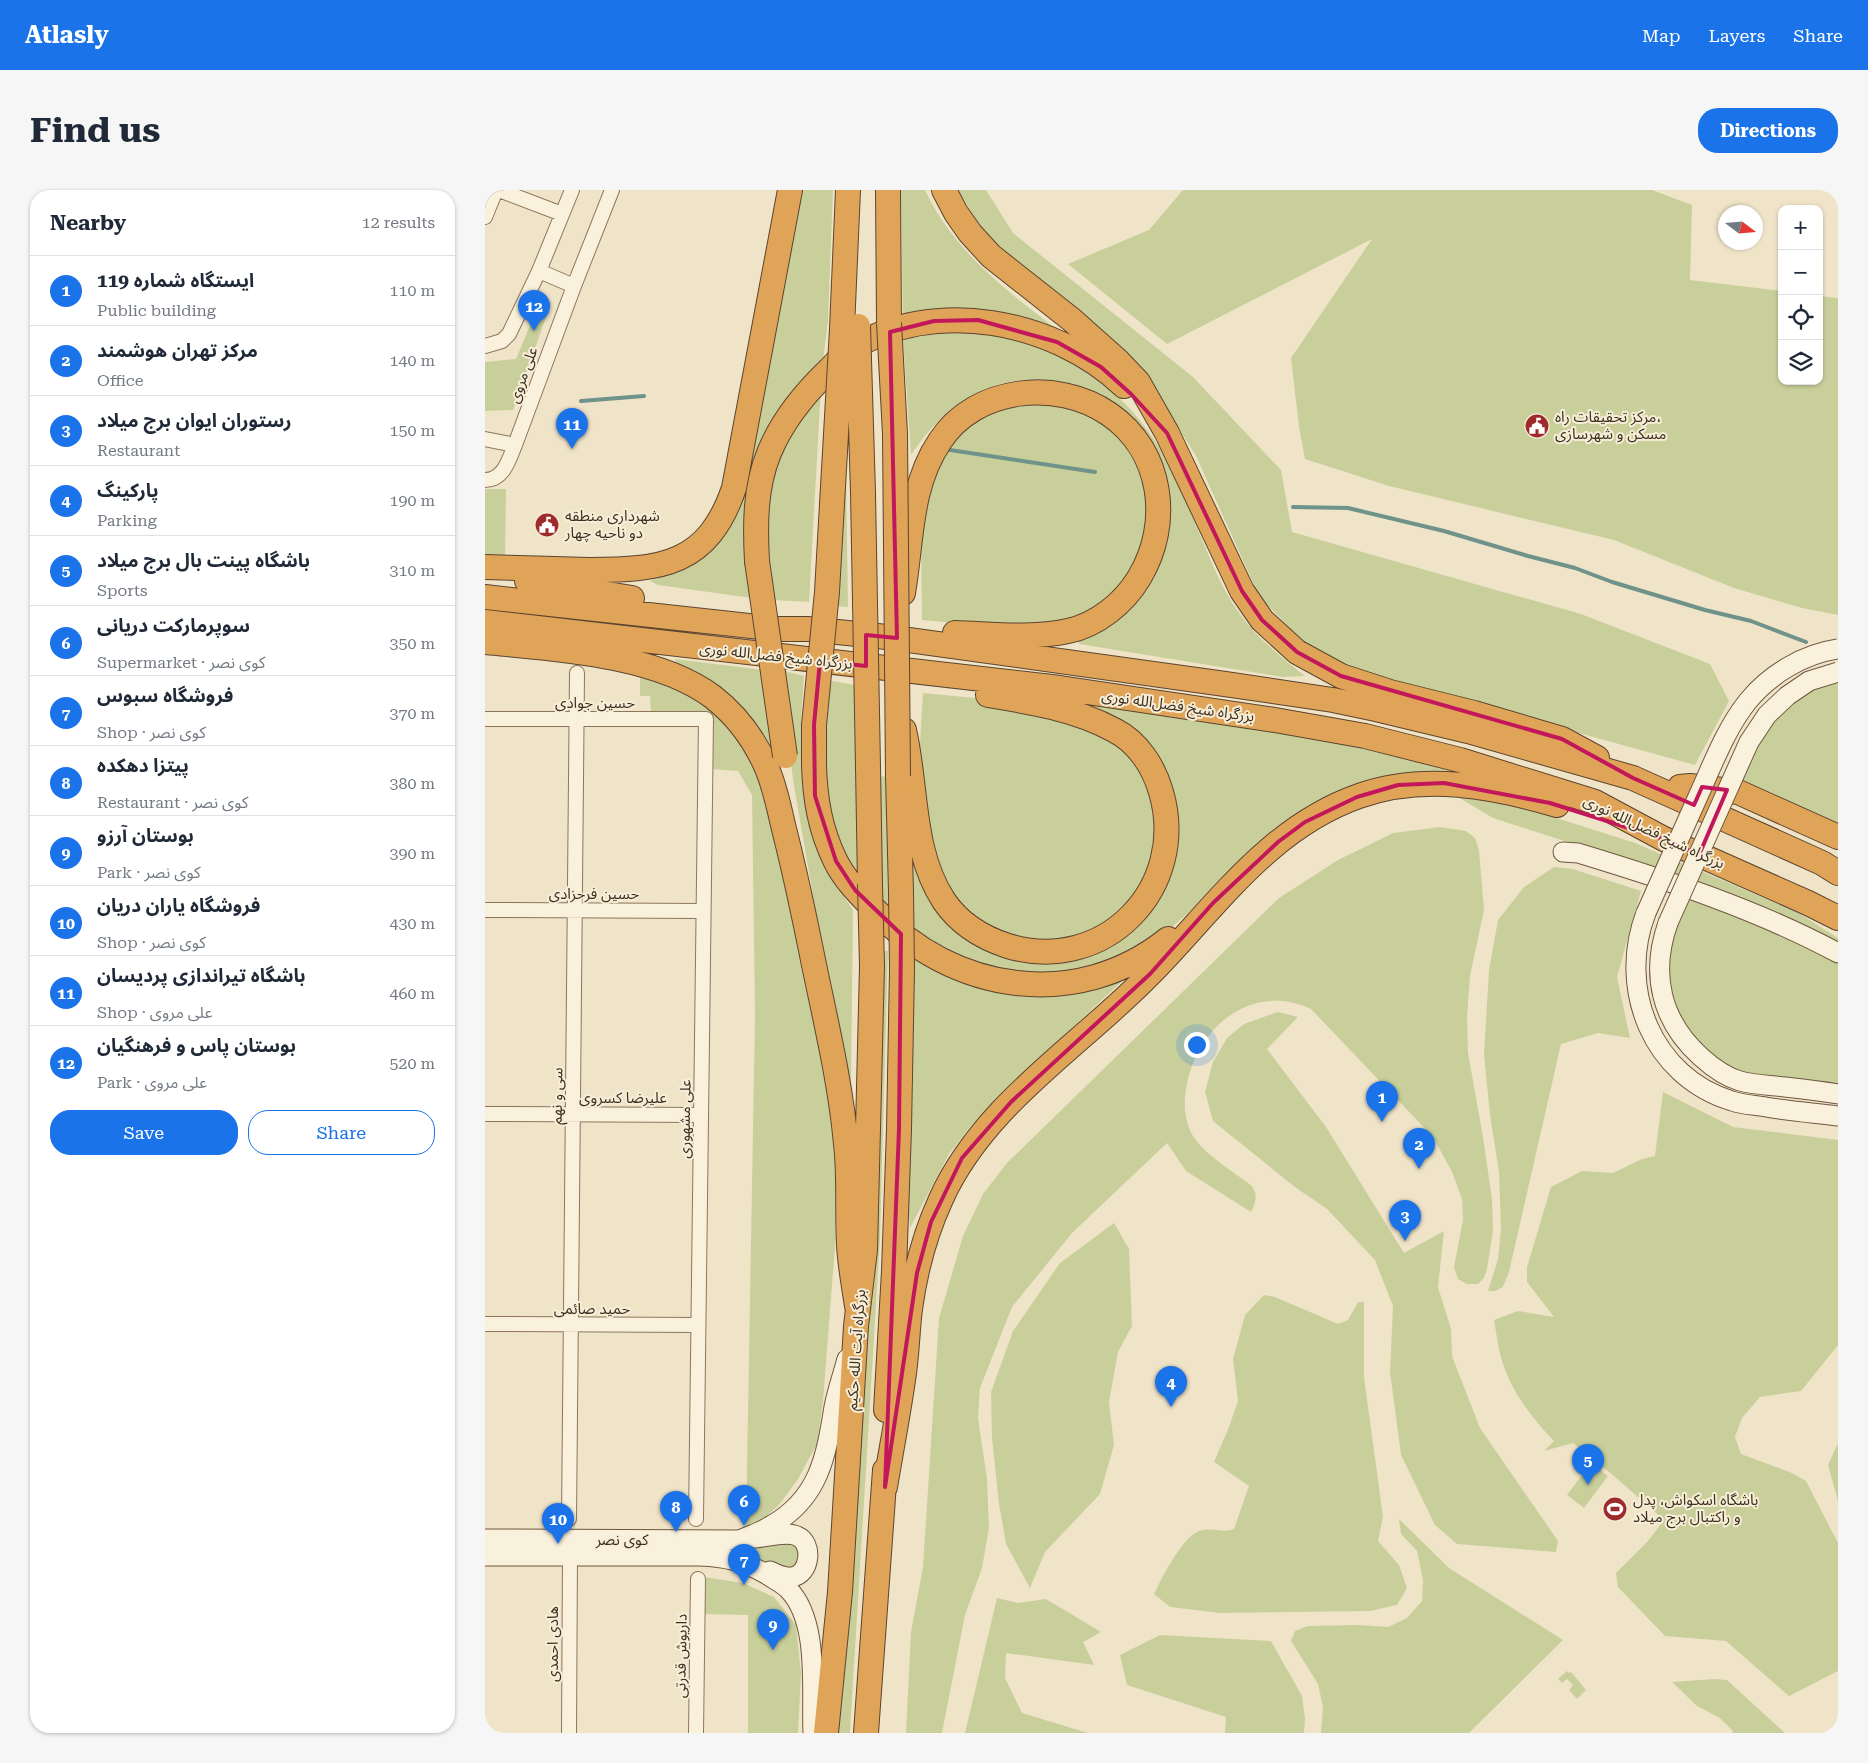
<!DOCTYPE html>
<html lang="en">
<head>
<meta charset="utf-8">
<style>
	:root { --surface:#fff; --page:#f6f6f7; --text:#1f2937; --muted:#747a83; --line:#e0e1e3; --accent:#1a73e8 }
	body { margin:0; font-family:"Roboto Serif","Noto Sans Arabic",serif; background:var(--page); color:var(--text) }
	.controls { position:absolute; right:15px; top:15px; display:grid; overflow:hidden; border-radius:10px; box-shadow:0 1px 4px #0004 }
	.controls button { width:45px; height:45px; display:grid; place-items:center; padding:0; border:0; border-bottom:1px solid var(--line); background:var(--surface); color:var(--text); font:25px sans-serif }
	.compass { position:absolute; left:1233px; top:15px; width:45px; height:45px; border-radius:50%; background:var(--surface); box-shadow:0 1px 4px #0004; rotate:106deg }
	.you { position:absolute; left:711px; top:854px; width:18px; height:18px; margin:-12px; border:4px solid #fff; border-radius:50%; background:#1a73e8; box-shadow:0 0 0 8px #1a73e833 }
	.badge { display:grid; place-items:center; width:32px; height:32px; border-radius:50%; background:var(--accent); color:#fff; font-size:16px; font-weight:700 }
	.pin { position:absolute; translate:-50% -41px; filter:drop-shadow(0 1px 2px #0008) }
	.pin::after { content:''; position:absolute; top:26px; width:18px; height:15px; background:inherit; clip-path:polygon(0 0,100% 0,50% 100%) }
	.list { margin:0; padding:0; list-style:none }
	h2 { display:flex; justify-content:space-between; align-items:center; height:65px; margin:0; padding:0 20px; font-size:21px }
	h2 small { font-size:16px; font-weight:400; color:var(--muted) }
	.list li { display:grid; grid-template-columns:32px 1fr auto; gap:15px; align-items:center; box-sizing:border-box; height:70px; padding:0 20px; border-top:1px solid var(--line) }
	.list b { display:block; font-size:19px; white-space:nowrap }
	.list p { margin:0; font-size:16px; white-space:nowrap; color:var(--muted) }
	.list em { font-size:16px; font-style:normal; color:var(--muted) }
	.actions { display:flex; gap:10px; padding:15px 20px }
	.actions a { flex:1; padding:11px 0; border:1px solid var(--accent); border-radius:20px; text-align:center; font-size:18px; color:var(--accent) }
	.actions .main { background:var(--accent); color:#fff }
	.icon { flex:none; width:28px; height:28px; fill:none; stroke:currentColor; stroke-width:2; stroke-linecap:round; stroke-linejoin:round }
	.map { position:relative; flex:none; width:1353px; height:1543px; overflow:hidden; border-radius:20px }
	header { display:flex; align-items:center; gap:30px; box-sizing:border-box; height:70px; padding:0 25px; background:var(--accent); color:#fff }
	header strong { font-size:24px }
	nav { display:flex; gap:28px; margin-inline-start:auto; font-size:18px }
	.intro { display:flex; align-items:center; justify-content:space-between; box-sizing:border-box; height:120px; padding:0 30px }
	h1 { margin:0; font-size:35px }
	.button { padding:12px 22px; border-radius:20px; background:var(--accent); color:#fff; font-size:18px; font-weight:700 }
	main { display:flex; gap:30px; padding:0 30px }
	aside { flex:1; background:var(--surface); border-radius:20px; box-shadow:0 1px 4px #0004 }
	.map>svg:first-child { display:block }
	.green { fill:#c9cf9b }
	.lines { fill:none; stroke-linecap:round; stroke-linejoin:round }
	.stream { stroke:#6f938a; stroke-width:4 }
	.street-casing { stroke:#8d765c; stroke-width:16 }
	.secondary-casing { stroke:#6f573f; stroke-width:21 }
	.highway-casing { stroke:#5b4430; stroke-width:26 }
	.street { stroke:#faf1dc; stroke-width:14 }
	.secondary { stroke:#faf1dc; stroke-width:19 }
	.highway { stroke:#e0a458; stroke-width:24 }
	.secondary-bridge-casing { stroke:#6f573f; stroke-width:21; stroke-linecap:butt }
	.highway-bridge-casing { stroke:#5b4430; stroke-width:26; stroke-linecap:butt }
	.secondary-bridge { stroke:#faf1dc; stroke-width:19 }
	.highway-bridge { stroke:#e0a458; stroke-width:24 }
	.marked { fill:none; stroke:#c2185b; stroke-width:4; stroke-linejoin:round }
	.labels { text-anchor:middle; stroke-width:4; stroke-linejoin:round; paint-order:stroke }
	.street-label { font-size:15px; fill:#3d2e20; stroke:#f7eed8 }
	.poi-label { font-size:15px; fill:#3d2e20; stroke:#f7eed8; text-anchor:start }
</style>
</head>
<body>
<header>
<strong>Atlasly</strong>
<nav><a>Map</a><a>Layers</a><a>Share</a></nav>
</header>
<div class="intro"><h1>Find us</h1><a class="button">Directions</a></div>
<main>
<aside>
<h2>Nearby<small>12 results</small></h2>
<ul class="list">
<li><span class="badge">1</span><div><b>ایستگاه شماره 119</b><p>Public building</p></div><em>110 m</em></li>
<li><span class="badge">2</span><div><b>مرکز تهران هوشمند</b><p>Office</p></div><em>140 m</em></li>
<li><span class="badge">3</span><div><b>رستوران ایوان برج میلاد</b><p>Restaurant</p></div><em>150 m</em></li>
<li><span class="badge">4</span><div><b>پارکینگ</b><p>Parking</p></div><em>190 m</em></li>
<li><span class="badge">5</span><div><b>باشگاه پینت بال برج میلاد</b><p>Sports</p></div><em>310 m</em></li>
<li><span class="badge">6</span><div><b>سوپرمارکت دریانی</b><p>Supermarket · کوی نصر</p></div><em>350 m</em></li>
<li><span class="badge">7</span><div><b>فروشگاه سبوس</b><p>Shop · کوی نصر</p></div><em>370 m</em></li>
<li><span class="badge">8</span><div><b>پیتزا دهکده</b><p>Restaurant · کوی نصر</p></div><em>380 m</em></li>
<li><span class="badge">9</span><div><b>بوستان آرزو</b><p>Park · کوی نصر</p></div><em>390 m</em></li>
<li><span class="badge">10</span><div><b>فروشگاه یاران دریان</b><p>Shop · کوی نصر</p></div><em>430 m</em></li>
<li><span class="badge">11</span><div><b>باشگاه تیراندازی پردیسان</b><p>Shop · علی مروی</p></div><em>460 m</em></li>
<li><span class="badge">12</span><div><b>بوستان پاس و فرهنگیان</b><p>Park · علی مروی</p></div><em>520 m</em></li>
</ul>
<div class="actions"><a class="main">Save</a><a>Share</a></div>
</aside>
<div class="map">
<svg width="1353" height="1543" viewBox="0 0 1353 1543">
	<rect width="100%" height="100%" fill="#f0e4c8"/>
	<path class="green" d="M314 0H348L343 131 338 171 299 215 267 408 173 395 165 391 187 383 223 356Z
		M416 0H440C473 71 541 115 602 162L584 153 418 133Z
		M473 0H501L528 43 708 187 796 280 807 342 1096 424 1225 474 1244 511 1210 575 868 481 818 452 774 406 711 266 666 193 555 98 499 43Z
		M698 0H1167L1207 15 1205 90 1297 101V191H1334V106L1353 108V425L1317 418 1249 398 1129 350 904 296 820 269 814 237 806 168 887 49 682 154 583 74 664 40Z
		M56 109 66 113 28 220 0 221V172L31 169Z
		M491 141C510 146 531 148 550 155 600 174 646 211 674 257 687 279 697 304 708 328 722 360 734 396 755 424 772 448 797 468 820 486L798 487 594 454V443L638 416 678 295C656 270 634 245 613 220 607 213 600 201 592 197 583 192 569 191 559 190 501 185 456 219 426 265L418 149 466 142Z
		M336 196 324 412 287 410 281 365 285 279Z
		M560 210 624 231 657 272 667 334 638 400 589 433 538 439 437 430 436 347 439 320 448 283 464 251 508 218Z
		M362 262 361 283 363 417 346 416Z
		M0 299H21L20 369 0 367Z
		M189 469 279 480 290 558 286 559 264 524 253 512 222 490 193 475Z
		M292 479 319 486 316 530V556L317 579 323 620 340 678 368 720 366 893 363 906 310 602Z
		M155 480 220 509 274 576 344 901 351 963 350 1056 338 1211 332 1254 313 1289 294 1315 279 1328 261 1338 270 825 267 605 253 581 226 579 227 525 188 522 187 524 166 523 165 506H155Z
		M336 489 370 495 376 694 368 684 340 621Z
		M1353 489V640L1253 593 1284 532 1330 496Z
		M438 503 500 509 626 544 657 575 676 639 653 710 607 746 548 754 485 728 451 683 434 571Z
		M599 512 877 555 1064 605 923 587 755 677 676 747 635 773 530 788 426 748 425 669 430 640 452 712 566 768 670 705 675 579 574 513Z
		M402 586 407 724 396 715 392 587Z
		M966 603 1016 610 1150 653 1312 722 1353 748V756L1163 678 1008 628Z
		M955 637 981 641 990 648 994 660 999 720 985 786 982 826 983 863 998 947 1007 1009 1008 1041 1002 1079 999 1088 993 1094H982L973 1089 969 1077 978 1030 977 1009 967 982 948 947 826 819C766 792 714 836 702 894 698 911 699 931 708 946 720 965 749 982 767 996 773 1005 771 1012 766 1022L701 981 682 953 587 1043 527 1117 495 1198 493 1228 502 1289 504 1338 497 1378 480 1425 457 1543H421L426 1442 438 1377 454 1128 478 1046 498 1004 522 973 794 708 853 670 908 643Z
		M1069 677 1088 679 1156 701 1132 787 1145 848 1113 843 1076 854 1024 1082 1018 1097 1010 1101H1003L1013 1069 1016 1039 1014 982 1005 925 999 864 1004 780 1013 730 1039 697Z
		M1202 704 1353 768V898L1269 888 1235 874 1201 842 1185 809 1181 768Z
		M394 761H403L395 1049 365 1541V1543H353L370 1319Z
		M425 762 478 787 648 781 513 907 485 937 464 964 425 1038 422 1001Z
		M793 822 813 827 782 859 841 937 919 1063 959 1041 953 1097 966 1139 967 1166 995 1238 1073 1351 1071 1362 972 1354 950 1335 916 1265 905 1182 908 1116 890 1070 842 1019 810 997 728 931 720 902 728 872 742 848 759 834Z
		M1178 902 1248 937 1353 950V1155L1316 1201 1275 1207 1257 1228 1250 1247 1256 1264 1307 1283 1321 1291 1353 1353V1481L1304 1506 1241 1451 1180 1446 1133 1397 1131 1383 1163 1351 1179 1330 1129 1286 1088 1253 1059 1261 1069 1251C1046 1227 1026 1201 1016 1168 1013 1156 1011 1142 1009 1130L1033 1121 1069 1127 1042 1092V1077L1066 997 1097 981 1128 983 1157 969 1170 966Z
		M629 1033 644 1059 647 1136 633 1162 624 1212 629 1255 615 1304 560 1362 545 1398 521 1354 514 1314 507 1248 506 1202 528 1141 575 1073Z
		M779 1105 790 1107 853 1134 863 1130 873 1112H879V1187L898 1327 893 1351 914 1375 922 1398 912 1415 885 1421 735 1423 685 1417 669 1404C677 1388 699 1342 718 1340 729 1338 738 1343 749 1339L764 1296 729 1272 744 1237 753 1211 748 1169 760 1125Z
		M1353 1253V1311L1343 1275Z
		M1106 1273 1123 1286 1099 1318 1082 1305Z
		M914 1329 964 1378 1078 1450 984 1543H836L838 1517 833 1494 806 1451 810 1441 823 1436 874 1435 903 1437 922 1428 937 1411 938 1390 932 1361 916 1344Z
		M298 1350 313 1355 315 1373 304 1380 231 1359 262 1358Z
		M218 1387 258 1393 289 1407 311 1435 316 1484 313 1543H263V1425L217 1424Z
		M512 1408 533 1413 561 1409 616 1442 598 1452 609 1475 521 1463 520 1488 537 1523 603 1543H480Z
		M675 1445 786 1451 817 1506 820 1528 819 1543H740L741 1527 642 1495 635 1465Z
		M1082 1481 1084 1483 1086 1482 1101 1500 1092 1509 1084 1500 1088 1495 1082 1489 1077 1493 1073 1489Z
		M1230 1489 1242 1490 1300 1543H1247L1248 1541 1235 1528 1212 1516 1187 1492Z"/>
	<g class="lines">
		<path class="stream" d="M96 211 159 206
			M465 260 610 282
			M808 317 863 318 959 341 1043 366 1090 378 1127 392 1220 420 1266 431 1321 452"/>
		<defs>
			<path id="street" d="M14 0 77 24
				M0 27 11 0
				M54 81 89 96
				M0 156 17 151 24 144 54 81 87 0
				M0 249 30 255
				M0 290C19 290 24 269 30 255L89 96 127 0
				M0 529H221L211 1329
				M0 720 218 721
				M0 924 216 925
				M0 1134 213 1135
				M84 1329 92 483
				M84 1543 85 1366
				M211 1543 213 1389"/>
			<path id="secondary" d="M1078 662 1093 663C1182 690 1271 719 1353 763
				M1161 723C1132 798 1167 887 1247 911 1258 915 1270 915 1281 917 1305 921 1329 923 1353 926
				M1183 733C1165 784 1176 831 1216 867 1227 877 1241 887 1255 891 1270 895 1285 895 1300 897 1318 899 1335 901 1353 904
				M270 1348C282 1347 301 1341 312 1346 329 1353 325 1385 307 1387 300 1388 291 1384 285 1381
				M0 1349 254 1350C264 1346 276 1342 285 1336 334 1309 341 1267 349 1217 352 1201 358 1184 362 1169
				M0 1366H215C241 1367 258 1371 281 1384 288 1389 297 1393 303 1399 335 1431 326 1501 328 1543"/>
			<path id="highway" d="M403 0 404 133
				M459 0 471 23 485 43 506 66 587 130 633 171 653 192 682 243 757 401 777 430 812 462 856 486 905 502 989 523 1077 549 1112 568
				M357 139 363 0
				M272 371C270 335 270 297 284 263 297 231 318 205 343 181 350 174 357 165 365 160 447 106 570 130 639 196
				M0 377C35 378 69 379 104 380 177 380 223 375 249 298L305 0
				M42 391 147 408
				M418 403C427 351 424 297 455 251 490 197 572 188 624 224 678 261 687 334 654 388 639 413 612 435 583 441 546 449 507 444 470 443
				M0 407 293 439H323L402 447 740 494 848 510 891 519 983 541 1148 588 1337 673 1353 683
				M0 432 575 498 790 530 880 546 975 570 1110 612 1179 649 1323 713 1353 728
				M0 452C70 459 171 464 228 507 251 525 269 549 281 576 290 596 294 618 299 639 309 678 317 716 325 755 338 821 355 887 361 954 365 987 362 1021 364 1055 365 1075 369 1096 372 1116
				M419 540C432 596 426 661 459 711 474 733 498 748 523 756 620 785 704 697 676 602 669 577 653 552 629 540 590 519 546 512 503 505
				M329 575C330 609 335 639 350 670 359 689 375 705 390 720 468 803 592 822 683 749
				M383 577 385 694
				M413 586 416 702
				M1195 597 1205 596 1253 602 1353 647
				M401 1220 409 1081 414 939 417 780
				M400 1297C406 1261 413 1225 418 1190 422 1166 422 1143 425 1119 430 1082 440 1044 456 1009 499 914 594 857 665 784 730 718 783 638 874 606 939 583 1008 596 1072 615
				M341 1543 355 1402 371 1136 380 1060 387 776
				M381 1543 400 1280"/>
		</defs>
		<use href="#street" class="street-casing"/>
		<use href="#secondary" class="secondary-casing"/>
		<use href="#highway" class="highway-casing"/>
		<use href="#street" class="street"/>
		<use href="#secondary" class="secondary"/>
		<use href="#highway" class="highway"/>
		<defs>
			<path id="secondary-bridge" d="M1161 723C1179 683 1197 642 1215 602 1229 571 1242 537 1263 511 1285 484 1319 464 1353 459
				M1183 733 1264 552 1282 525 1302 506 1324 491 1353 482"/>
			<path id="highway-bridge" d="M404 133 410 244 413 586
				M373 136 378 303 383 577
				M272 371 300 566
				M329 575V535L342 402 357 139
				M385 694 387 776
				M416 702 417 780"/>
		</defs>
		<use href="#secondary-bridge" class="secondary-bridge-casing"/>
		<use href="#highway-bridge" class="highway-bridge-casing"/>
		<use href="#secondary-bridge" class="secondary-bridge"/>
		<use href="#highway-bridge" class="highway-bridge"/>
	</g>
	<path class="marked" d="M493 130 572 152 616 177 646 204 682 243 757 401 777 430 812 462 856 486 1077 549 1148 588 1209 615 1217 597 1242 600 1214 665 1179 649 1065 613 959 593 913 595 872 607 820 632 793 652 728 713 665 784 526 912 477 968 446 1032 432 1083 400 1297 414 939 416 744 370 700 351 671 330 606 329 535 335 471 381 476V445L412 448 405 142 449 131Z"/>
	<defs>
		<symbol id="civic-disc" viewBox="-11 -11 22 22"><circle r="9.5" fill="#9e2a2b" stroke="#f7eed8"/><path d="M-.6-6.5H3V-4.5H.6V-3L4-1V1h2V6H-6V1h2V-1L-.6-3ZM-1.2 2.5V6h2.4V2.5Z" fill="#fff"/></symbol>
		<symbol id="stadium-disc" viewBox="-11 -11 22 22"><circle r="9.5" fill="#9e2a2b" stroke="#f7eed8"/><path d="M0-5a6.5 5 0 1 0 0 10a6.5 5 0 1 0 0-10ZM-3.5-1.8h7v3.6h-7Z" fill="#fff"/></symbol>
	</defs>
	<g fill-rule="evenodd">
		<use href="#civic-disc" x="1038" y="222" width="28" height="28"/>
		<use href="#civic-disc" x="48" y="321" width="28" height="28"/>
		<use href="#stadium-disc" x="1116" y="1305" width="28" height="28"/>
	</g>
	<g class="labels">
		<g class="street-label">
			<text transform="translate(38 185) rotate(-70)" y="5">علی مروی</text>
			<text transform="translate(291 466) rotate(6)" y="5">بزرگراه شیخ فضل‌الله نوری</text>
			<text x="110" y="518">حسین جوادی</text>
			<text transform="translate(693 516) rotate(8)" y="5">بزرگراه شیخ فضل‌الله نوری</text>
			<text transform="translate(1169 642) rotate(25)" y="5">بزرگراه شیخ فضل‌الله نوری</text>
			<text x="109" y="709">حسین فرحزادی</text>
			<text transform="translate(72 906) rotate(-89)" y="5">سی و نهم</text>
			<text x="138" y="913">علیرضا کسروی</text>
			<text transform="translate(200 929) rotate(-89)" y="5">علی مشهوری</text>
			<text x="107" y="1124">حمید صائمی</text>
			<text transform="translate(371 1160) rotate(-86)" y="5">بزرگراه آیت الله حکیم</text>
			<text x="137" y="1355">کوی نصر</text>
			<text transform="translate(68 1454) rotate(-90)" y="5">هادی احمدی</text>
			<text transform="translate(196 1466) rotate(-89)" y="5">داریوش قدرتی</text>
		</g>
		<g class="poi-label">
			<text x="1070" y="232">مرکز تحقیقات راه،<tspan x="1070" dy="17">مسکن و شهرسازی</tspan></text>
			<text x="80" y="331">شهرداری منطقه<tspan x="80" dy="17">دو ناحیه چهار</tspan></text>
			<text x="1148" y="1315">باشگاه اسکواش، پدل<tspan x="1148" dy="17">و راکتبال برج میلاد</tspan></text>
		</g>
	</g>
</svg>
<div class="controls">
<button>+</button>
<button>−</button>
<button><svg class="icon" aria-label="locate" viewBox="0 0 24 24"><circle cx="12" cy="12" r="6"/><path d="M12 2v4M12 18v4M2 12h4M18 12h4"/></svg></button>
<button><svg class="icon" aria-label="layers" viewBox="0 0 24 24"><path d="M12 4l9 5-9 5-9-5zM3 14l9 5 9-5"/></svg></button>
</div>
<svg class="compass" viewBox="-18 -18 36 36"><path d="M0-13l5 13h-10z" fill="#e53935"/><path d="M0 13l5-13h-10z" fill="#747a83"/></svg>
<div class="you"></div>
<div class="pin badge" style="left:897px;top:932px">1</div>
<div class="pin badge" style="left:934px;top:979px">2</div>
<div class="pin badge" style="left:920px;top:1051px">3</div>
<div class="pin badge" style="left:686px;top:1217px">4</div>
<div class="pin badge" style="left:1103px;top:1295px">5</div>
<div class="pin badge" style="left:259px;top:1336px">6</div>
<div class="pin badge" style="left:259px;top:1395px">7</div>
<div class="pin badge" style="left:191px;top:1342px">8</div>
<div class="pin badge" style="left:288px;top:1460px">9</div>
<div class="pin badge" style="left:73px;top:1354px">10</div>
<div class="pin badge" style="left:87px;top:259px">11</div>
<div class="pin badge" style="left:49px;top:141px">12</div>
</div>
</main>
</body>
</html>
